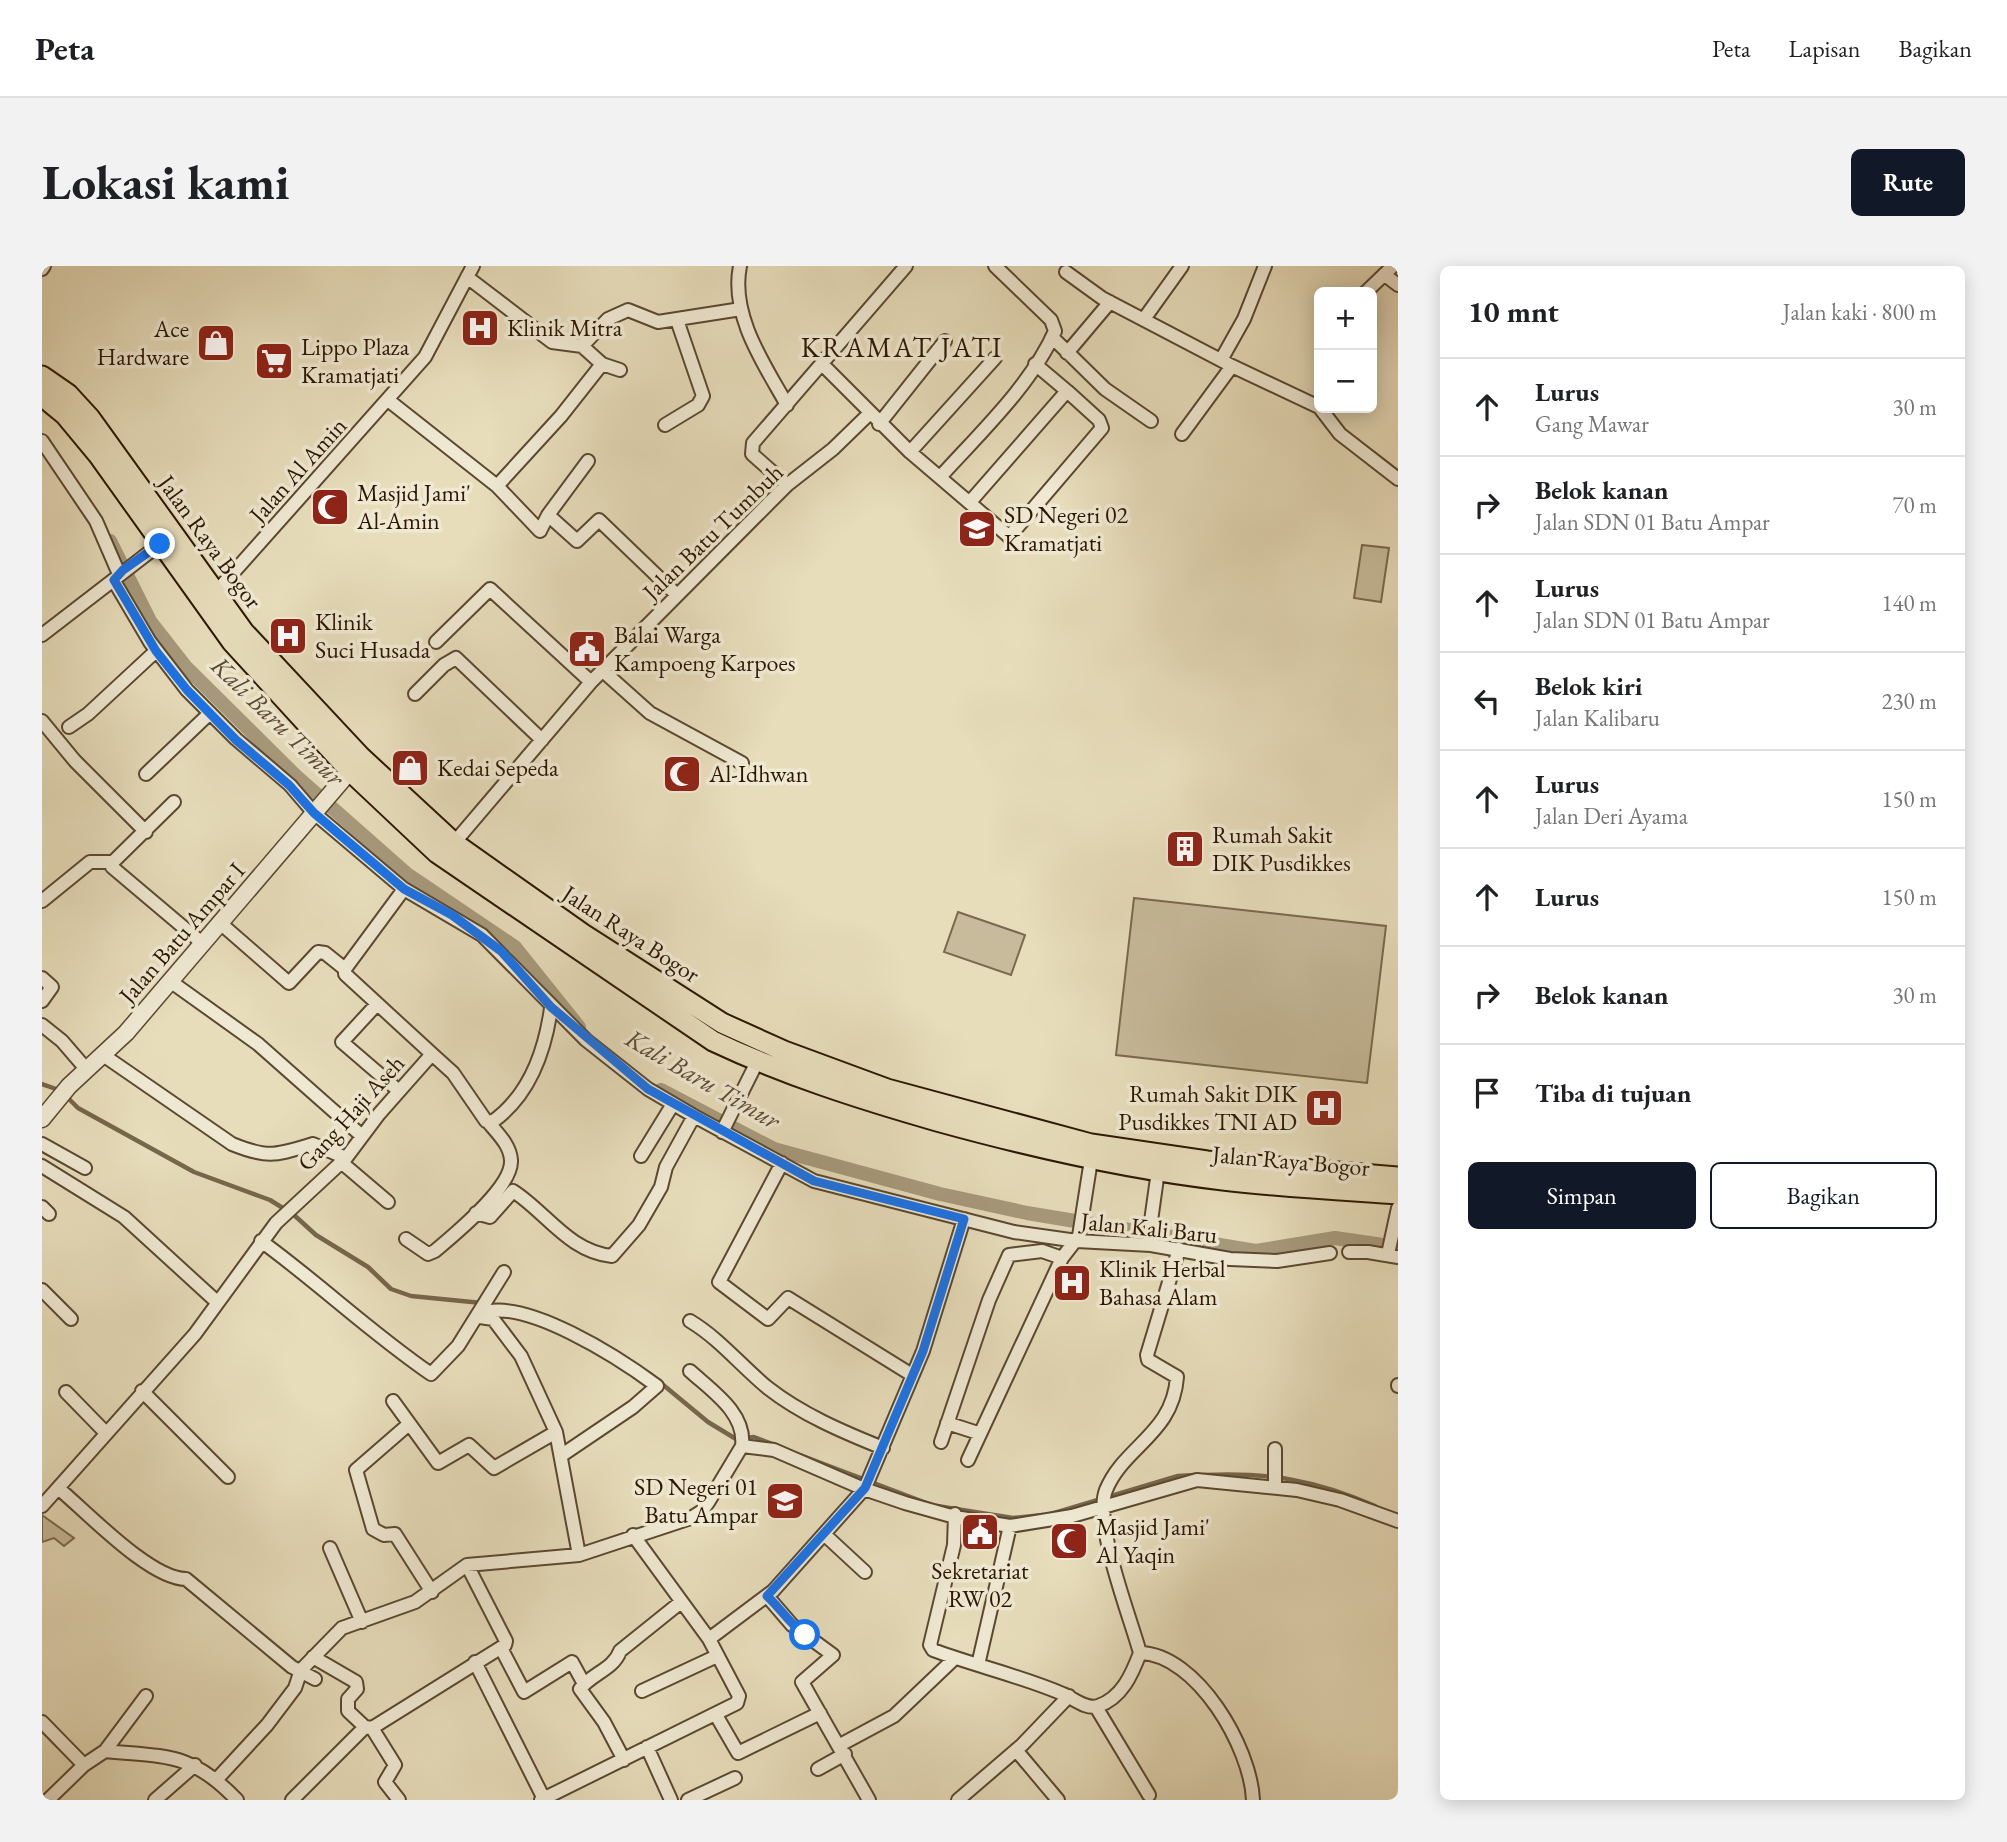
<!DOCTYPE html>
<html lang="id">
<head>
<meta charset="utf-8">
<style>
	:root { --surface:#fff; --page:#f2f2f2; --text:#202124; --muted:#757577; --line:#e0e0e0; --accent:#111827 }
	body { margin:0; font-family:"EB Garamond",serif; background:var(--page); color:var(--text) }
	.controls { position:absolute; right:21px; top:21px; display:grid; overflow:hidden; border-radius:10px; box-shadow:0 4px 18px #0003 }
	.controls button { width:63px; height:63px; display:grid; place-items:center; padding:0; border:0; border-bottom:2px solid var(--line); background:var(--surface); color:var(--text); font:35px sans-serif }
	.stop { position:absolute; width:21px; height:21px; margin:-16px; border:5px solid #1a73e8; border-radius:50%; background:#fff }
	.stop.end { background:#1a73e8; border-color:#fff; box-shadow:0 2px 7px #0008 }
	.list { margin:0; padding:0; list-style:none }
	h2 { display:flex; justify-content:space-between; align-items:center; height:91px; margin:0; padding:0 28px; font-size:30px }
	h2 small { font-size:23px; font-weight:400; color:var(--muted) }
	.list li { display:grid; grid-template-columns:46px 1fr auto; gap:21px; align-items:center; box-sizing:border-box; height:98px; padding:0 28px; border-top:2px solid var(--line) }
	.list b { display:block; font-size:26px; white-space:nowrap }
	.list p { margin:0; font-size:23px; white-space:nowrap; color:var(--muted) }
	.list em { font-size:23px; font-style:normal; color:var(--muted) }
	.actions { display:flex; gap:14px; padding:21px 28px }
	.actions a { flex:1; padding:16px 0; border:2px solid var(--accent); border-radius:10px; text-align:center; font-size:24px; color:var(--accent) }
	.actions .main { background:var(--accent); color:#fff }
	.icon { flex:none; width:38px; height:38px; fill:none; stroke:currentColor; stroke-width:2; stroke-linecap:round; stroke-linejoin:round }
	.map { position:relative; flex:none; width:1356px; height:1534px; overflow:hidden; border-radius:10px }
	header { display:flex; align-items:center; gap:42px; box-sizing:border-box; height:98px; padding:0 35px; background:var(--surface); border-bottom:2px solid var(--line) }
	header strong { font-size:33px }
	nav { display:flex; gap:38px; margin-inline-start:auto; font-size:24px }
	.intro { display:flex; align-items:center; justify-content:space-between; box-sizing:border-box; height:168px; padding:0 42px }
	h1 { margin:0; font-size:49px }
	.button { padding:18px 32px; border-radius:10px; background:var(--accent); color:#fff; font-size:24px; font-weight:700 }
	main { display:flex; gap:42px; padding:0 42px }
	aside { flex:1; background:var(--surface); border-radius:10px; box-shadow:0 4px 18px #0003 }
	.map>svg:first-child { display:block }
	.green { fill:#c7bb9b; stroke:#7a694e; stroke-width:2 }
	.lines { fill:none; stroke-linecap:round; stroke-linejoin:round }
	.stream { stroke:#76664b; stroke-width:4.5 }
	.canal { stroke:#a79a7c; stroke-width:14 }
	.minor-casing { stroke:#5b4830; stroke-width:16 }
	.tertiary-casing { stroke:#5b4830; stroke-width:19 }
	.trunk-casing { stroke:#2c1701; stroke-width:23 }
	.minor { stroke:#efe9d3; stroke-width:12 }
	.tertiary { stroke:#efe9d3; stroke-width:16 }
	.trunk { stroke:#e7ddbb; stroke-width:19 }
	.route { stroke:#1a73e8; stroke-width:9 }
	.labels { text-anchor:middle; stroke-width:7; stroke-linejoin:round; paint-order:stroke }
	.poi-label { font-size:24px; fill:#2c1701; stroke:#efe9d3; text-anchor:start }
	.street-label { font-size:24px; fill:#2c1701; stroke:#efe9d3 }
	.water-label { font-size:26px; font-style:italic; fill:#5d4b32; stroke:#efe9d3 }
	.quarter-label { font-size:28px; letter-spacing:2px; fill:#2c1701; stroke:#efe9d3 }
</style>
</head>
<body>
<header>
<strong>Peta</strong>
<nav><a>Peta</a><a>Lapisan</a><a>Bagikan</a></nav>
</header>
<div class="intro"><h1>Lokasi kami</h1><a class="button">Rute</a></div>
<main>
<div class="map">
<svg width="1356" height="1534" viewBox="0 0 1356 1534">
	<rect width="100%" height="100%" fill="#e7ddbb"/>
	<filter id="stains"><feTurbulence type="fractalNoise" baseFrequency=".00286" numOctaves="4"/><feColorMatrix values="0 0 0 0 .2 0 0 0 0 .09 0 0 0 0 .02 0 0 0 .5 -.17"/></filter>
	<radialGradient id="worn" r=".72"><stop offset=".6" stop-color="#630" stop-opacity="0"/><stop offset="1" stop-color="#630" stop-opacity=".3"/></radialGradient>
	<path class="green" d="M1320 279 1347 282 1339 336 1312 332Z
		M1092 632 1344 660 1325 817 1074 789Z
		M916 646 983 669 969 709 902 686Z
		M0 1249 32 1272 22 1280 12 1272 0 1276Z"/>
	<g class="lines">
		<path class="stream" d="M0 818 17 824
			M24 830 36 842 152 906 228 934 252 949 274 969 326 1001 349 1023 369 1030 440 1037
			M608 1108 666 1156 694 1173 712 1171 733 1179
			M758 1189 887 1238
			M1162 1209C1226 1206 1274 1214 1333 1240
			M895 1240 971 1252 1001 1249
			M1009 1248 1136 1210 1153 1209"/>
		<path class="canal" d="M68 275 108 355 144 401 254 510 365 608 473 681 537 761
			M619 824 732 883 898 928 985 947 1214 985 1293 972 1356 981"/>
		<defs>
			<path id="minor" d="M698 0C688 49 722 98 745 139
				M0 3 2 0
				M1024 6 1060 32 1190 100 1277 141
				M1343 9 1356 19
				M425 11 510 76 540 80 566 53 586 44 616 56 699 43
				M1324 26 1351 0
				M1102 53 1140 0
				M1010 71 1063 123 1109 155
				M540 80 560 98 578 104
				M1025 87 1068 36
				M1179 94 1202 53 1223 0
				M780 98 868 186 977 279
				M993 98 1025 125
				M346 134 455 220 519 150 560 98
				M1278 142 1298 168 1356 213
				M837 158 903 75
				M623 159 656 139 661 130 635 54
				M1140 168 1190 100
				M0 175 54 255 77 308
				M868 186 953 92
				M899 210C937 168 990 118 1013 65L1009 54 953 0
				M745 219 710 188 711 177 864 0
				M455 220 498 265 506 249 546 195
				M928 236 1025 125 1057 154 1060 162 967 271
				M506 249 535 275 557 254 635 329
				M72 315 108 376 145 424 194 473 248 519 272 547 362 623 440 669 544 774 606 823 652 850 772 915 972 966 1035 975 1109 979 1188 993 1235 995 1288 987
				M174 326 383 91 431 0
				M0 369 118 278
				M394 376 448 323 549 416
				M561 405 608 447 700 497
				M373 428 402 399 414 392 500 474
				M0 455 33 495 104 566
				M27 461 46 448 114 385
				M104 508 168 447
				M412 577 549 416 745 219 791 183 827 148
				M71 596 132 536
				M0 635 48 596H71L70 601 160 677
				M177 656 247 717 276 686 283 687 303 703
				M0 712 10 721 0 735
				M128 715 216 778 320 870
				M335 738 300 776 357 825
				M0 759 20 775 45 804
				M390 788 411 807 444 855 450 856C487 830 503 785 509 742
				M61 789 190 878C227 893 234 889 271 878L304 892
				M680 866 715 796
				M0 878 43 902
				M599 890 631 838
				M299 896 346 936
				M740 897 677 1016 726 1053 746 1032 870 1109
				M0 900 82 951 175 1036
				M0 941 7 948
				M434 947 448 951 471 925C504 946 527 986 570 990L597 959 619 921 624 901 652 850
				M364 973 386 988 393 985C413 968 471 921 469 894 468 879 456 868 447 857
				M219 975C278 1018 329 1067 389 1108L416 1080 462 1006
				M1109 979V955L1116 905
				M1307 986H1326L1356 991
				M1346 988 1356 942
				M0 1024 29 1053
				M438 1048C481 1029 580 1094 615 1120L591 1141 520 1189
				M438 1051 451 1053 479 1090 514 1166 537 1289
				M648 1055C678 1073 699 1100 726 1122 759 1148 801 1166 841 1182
				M1356 1120V1119
				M100 1125 186 1211
				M24 1126 63 1166
				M351 1135 396 1197 427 1179 452 1202 514 1166
				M905 1157 936 1167
				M367 1158 314 1204 331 1263 342 1269 353 1268 390 1326
				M899 1176 947 1034 967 989 1000 985 1020 992
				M700 1180 732 1184 822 1223 863 1237 913 1251 968 1260 1030 1250 1155 1214 1255 1224 1298 1234 1356 1255
				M926 1194 1020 992 1037 970 1049 894
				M1233 1220V1183
				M16 1222C46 1247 108 1313 144 1313L250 1401 273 1413
				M0 1240 153 1068 234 957 304 892 337 848 390 788 303 708V703L362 623
				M913 1248 912 1279 888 1379 891 1384C934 1400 979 1410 1021 1428 1031 1432 1044 1444 1056 1440 1080 1432 1090 1408 1098 1387
				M783 1269 823 1306
				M288 1282 320 1356
				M725 1330 750 1359 791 1389 760 1416 827 1534
				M667 1373 731 1325 823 1222 881 1085 922 953
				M459 1382 482 1426 530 1396 542 1418
				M1098 1387C1088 1350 1051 1257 1064 1224 1082 1180 1131 1168 1135 1111L1106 1094 1105 1089 1137 983
				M1098 1387C1155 1388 1209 1482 1211 1534
				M271 1391 314 1416 315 1423 306 1433V1445L323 1461 330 1462 463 1379 464 1375 425 1299
				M433 1396 502 1533
				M936 1399 968 1260
				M600 1425 675 1390
				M1054 1441 1107 1529
				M674 1449 696 1487 778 1447
				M0 1456 42 1499
				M330 1462 353 1499 343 1516 357 1534
				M798 1479 852 1450 913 1392
				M605 1481 629 1534
				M974 1484 1016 1534
				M63 1485C125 1491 149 1486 195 1534
				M582 1494 562 1456 538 1423C549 1408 572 1403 578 1385L639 1336
				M776 1503 803 1488
				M175 1513 225 1459 253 1422 259 1404 300 1362 373 1336 425 1299 537 1289 649 1252 660 1245 667 1235 700 1180C704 1147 670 1125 648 1105
				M6 1534 42 1499 63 1485 104 1430
				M113 1534 153 1499
				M250 1534 323 1461
				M499 1534 695 1437 697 1430 667 1373 591 1269
				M646 1534 693 1512
				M916 1534 980 1479 1027 1430"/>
			<path id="tertiary" d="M0 853 27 820 84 767 308 505"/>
			<path id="trunk" d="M0 110 26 128 48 152 202 366 319 491 412 577 541 668 680 757 742 785 845 823 1049 878 1165 895 1356 911
				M0 130 23 149 57 190 190 376 308 505 395 587 671 775C743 809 818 833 895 855 989 881 1084 903 1181 914 1239 921 1298 924 1356 928"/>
		</defs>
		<use href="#minor" class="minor-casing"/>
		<use href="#tertiary" class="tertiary-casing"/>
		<use href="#trunk" class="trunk-casing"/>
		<use href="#minor" class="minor"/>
		<use href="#tertiary" class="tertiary"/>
		<use href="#trunk" class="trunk"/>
	</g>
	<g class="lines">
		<path class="route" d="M118 278 81 304 72 314 114 385 145 424 194 474 247 519 272 547 362 623 410 649 459 685 509 741 606 823 772 915 922 953 881 1085 823 1222 725 1330C739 1343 747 1357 763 1369"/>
	</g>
	<defs>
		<symbol id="hospital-square" viewBox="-11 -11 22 22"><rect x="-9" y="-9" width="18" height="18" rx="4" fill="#8f2418" stroke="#efe9d3"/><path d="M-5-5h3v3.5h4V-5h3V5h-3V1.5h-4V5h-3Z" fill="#fff"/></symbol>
		<symbol id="shop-square" viewBox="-11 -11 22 22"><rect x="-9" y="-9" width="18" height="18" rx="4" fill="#8f2418" stroke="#efe9d3"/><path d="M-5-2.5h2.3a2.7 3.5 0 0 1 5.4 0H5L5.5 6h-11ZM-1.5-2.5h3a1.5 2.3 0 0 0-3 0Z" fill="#fff"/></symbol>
		<symbol id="supermarket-square" viewBox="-11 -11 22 22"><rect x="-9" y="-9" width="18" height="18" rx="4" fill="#8f2418" stroke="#efe9d3"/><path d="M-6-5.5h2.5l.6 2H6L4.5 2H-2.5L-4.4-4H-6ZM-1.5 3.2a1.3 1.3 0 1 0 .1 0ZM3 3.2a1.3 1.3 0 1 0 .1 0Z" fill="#fff"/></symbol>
		<symbol id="mosque-square" viewBox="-11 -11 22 22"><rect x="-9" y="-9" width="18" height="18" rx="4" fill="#8f2418" stroke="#efe9d3"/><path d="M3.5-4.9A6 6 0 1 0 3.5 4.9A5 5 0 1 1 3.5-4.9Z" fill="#fff"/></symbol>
		<symbol id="school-square" viewBox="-11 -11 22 22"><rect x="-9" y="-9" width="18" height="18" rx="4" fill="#8f2418" stroke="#efe9d3"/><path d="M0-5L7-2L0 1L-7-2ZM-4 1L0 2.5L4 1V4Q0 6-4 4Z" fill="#fff"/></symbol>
		<symbol id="civic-square" viewBox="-11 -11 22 22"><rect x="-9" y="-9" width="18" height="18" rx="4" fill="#8f2418" stroke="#efe9d3"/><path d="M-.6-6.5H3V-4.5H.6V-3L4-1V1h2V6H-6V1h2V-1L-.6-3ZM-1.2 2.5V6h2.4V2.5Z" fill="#fff"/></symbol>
		<symbol id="building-square" viewBox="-11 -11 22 22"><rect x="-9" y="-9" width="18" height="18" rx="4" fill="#8f2418" stroke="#efe9d3"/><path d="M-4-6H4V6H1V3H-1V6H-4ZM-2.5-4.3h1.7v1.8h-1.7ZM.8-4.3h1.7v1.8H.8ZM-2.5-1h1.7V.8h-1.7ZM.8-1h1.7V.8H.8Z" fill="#fff"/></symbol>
	</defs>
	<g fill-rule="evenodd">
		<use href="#hospital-square" x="416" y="40" width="44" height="44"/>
		<use href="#shop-square" x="152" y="55" width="44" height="44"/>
		<use href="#supermarket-square" x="210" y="73" width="44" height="44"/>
		<use href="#mosque-square" x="266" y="219" width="44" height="44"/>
		<use href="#school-square" x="913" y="241" width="44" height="44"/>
		<use href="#hospital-square" x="224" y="348" width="44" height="44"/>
		<use href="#civic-square" x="523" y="361" width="44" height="44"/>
		<use href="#shop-square" x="346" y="480" width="44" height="44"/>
		<use href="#mosque-square" x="618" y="486" width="44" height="44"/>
		<use href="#building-square" x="1121" y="561" width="44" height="44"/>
		<use href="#hospital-square" x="1260" y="820" width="44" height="44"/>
		<use href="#hospital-square" x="1008" y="995" width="44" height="44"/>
		<use href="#school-square" x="721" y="1213" width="44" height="44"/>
		<use href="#civic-square" x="916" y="1244" width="44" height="44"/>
		<use href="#mosque-square" x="1005" y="1253" width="44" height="44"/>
	</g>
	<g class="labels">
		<g class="poi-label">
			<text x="465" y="70">Klinik Mitra</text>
			<text x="147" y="71" text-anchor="end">Ace<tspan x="147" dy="28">Hardware</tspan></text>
			<text x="259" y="89">Lippo Plaza<tspan x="259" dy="28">Kramatjati</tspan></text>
			<text x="315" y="235">Masjid Jami'<tspan x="315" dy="28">Al-Amin</tspan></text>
			<text x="962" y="257">SD Negeri 02<tspan x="962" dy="28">Kramatjati</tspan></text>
			<text x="273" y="364">Klinik<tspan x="273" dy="28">Suci Husada</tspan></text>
			<text x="572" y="377">Balai Warga<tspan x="572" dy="28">Kampoeng Karpoes</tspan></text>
			<text x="395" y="510">Kedai Sepeda</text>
			<text x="667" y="516">Al-Idhwan</text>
			<text x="1170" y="577">Rumah Sakit<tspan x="1170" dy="28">DIK Pusdikkes</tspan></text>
			<text x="1255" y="836" text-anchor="end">Rumah Sakit DIK<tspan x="1255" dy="28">Pusdikkes TNI AD</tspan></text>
			<text x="1057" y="1011">Klinik Herbal<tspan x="1057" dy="28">Bahasa Alam</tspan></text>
			<text x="716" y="1229" text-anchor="end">SD Negeri 01<tspan x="716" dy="28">Batu Ampar</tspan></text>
			<text x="1054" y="1269">Masjid Jami'<tspan x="1054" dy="28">Al Yaqin</tspan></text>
			<text x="938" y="1313" text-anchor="middle">Sekretariat<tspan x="938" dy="28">RW 02</tspan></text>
		</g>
		<g class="street-label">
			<text transform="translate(256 204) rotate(-48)" y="8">Jalan Al Amin</text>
			<text transform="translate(671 266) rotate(-44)" y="8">Jalan Batu Tumbuh</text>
			<text transform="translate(168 276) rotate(54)" y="8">Jalan Raya Bogor</text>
			<text transform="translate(140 667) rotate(-49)" y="8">Jalan Batu Ampar I</text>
			<text transform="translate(589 668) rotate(33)" y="8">Jalan Raya Bogor</text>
			<text transform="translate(309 847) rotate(-48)" y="8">Gang Haji Aseh</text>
			<text transform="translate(1249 895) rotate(5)" y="8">Jalan Raya Bogor</text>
			<text transform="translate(1107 962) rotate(6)" y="8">Jalan Kali Baru</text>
		</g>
		<g class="water-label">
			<text transform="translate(236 455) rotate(44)" y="9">Kali Baru Timur</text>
			<text transform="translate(661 813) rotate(30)" y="9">Kali Baru Timur</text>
		</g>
		<g class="quarter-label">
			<text x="860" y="91">KRAMAT JATI</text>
		</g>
	</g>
	<rect width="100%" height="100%" filter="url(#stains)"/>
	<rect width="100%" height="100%" fill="url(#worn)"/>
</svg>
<div class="controls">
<button>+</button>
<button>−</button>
</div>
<div class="stop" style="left:763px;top:1369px"></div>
<div class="stop end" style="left:118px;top:278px"></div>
</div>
<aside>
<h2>10 mnt<small>Jalan kaki · 800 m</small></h2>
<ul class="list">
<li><svg class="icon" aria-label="ahead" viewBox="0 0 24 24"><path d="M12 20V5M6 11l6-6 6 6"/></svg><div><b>Lurus</b><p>Gang Mawar</p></div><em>30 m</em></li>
<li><svg class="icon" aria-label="right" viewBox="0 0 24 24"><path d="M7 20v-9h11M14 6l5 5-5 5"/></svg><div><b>Belok kanan</b><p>Jalan SDN 01 Batu Ampar</p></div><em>70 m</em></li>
<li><svg class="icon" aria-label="ahead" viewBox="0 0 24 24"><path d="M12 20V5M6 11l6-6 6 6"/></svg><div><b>Lurus</b><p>Jalan SDN 01 Batu Ampar</p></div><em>140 m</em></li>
<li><svg class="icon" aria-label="left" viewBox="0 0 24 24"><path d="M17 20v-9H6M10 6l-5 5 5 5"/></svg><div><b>Belok kiri</b><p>Jalan Kalibaru</p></div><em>230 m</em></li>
<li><svg class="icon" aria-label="ahead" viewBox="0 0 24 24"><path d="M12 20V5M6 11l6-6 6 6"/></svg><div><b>Lurus</b><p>Jalan Deri Ayama</p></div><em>150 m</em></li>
<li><svg class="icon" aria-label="ahead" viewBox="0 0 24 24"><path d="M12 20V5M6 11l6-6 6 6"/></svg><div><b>Lurus</b></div><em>150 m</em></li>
<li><svg class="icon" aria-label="right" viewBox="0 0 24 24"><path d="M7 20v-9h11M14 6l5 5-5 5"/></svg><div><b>Belok kanan</b></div><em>30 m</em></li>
<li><svg class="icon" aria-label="arrive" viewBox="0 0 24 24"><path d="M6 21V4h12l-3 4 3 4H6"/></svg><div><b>Tiba di tujuan</b></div></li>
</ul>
<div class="actions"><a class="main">Simpan</a><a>Bagikan</a></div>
</aside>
</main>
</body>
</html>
